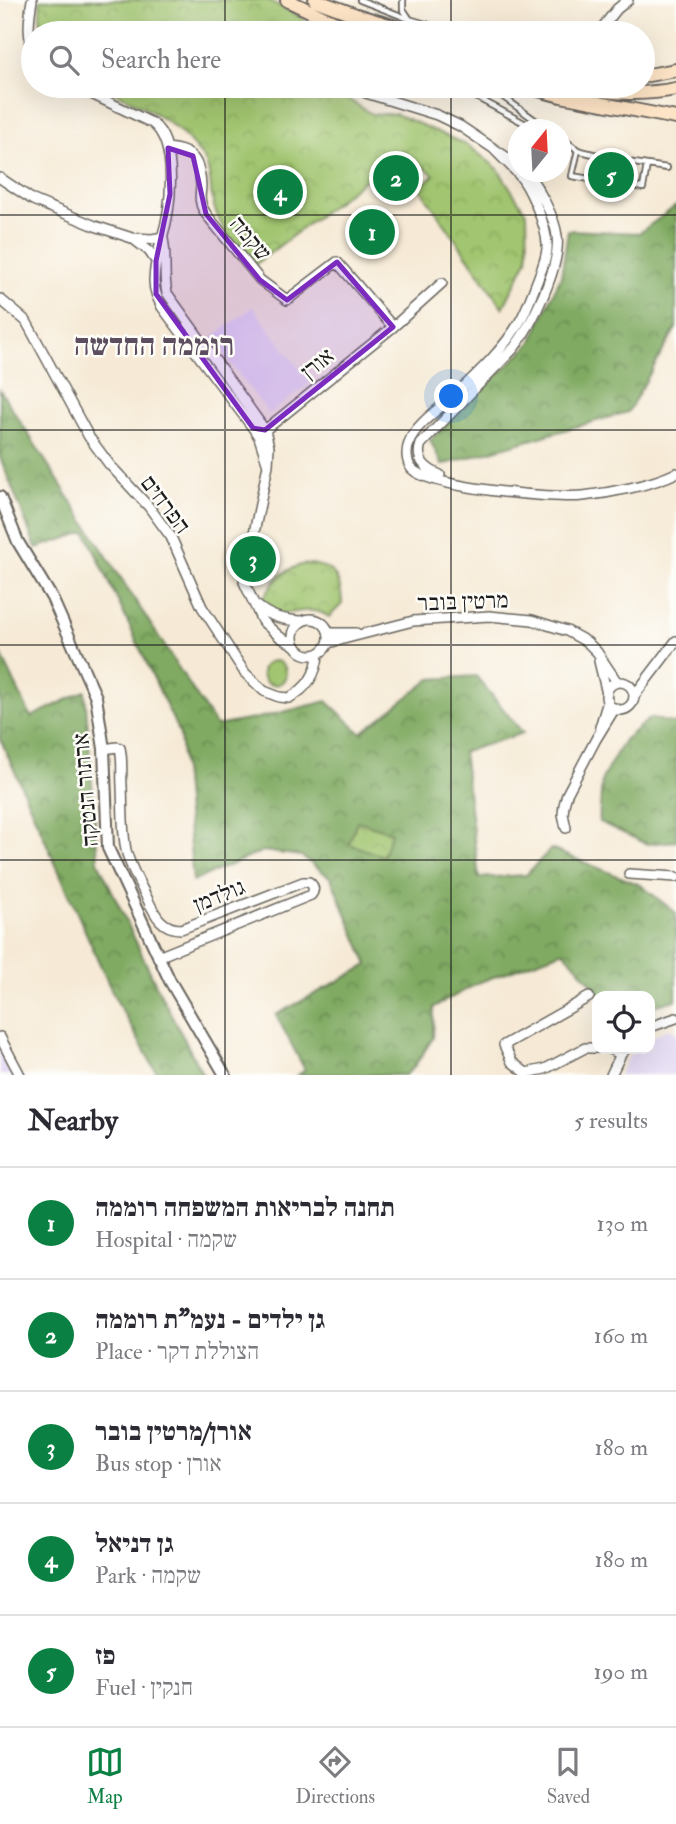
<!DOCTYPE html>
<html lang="en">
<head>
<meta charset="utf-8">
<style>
	:root { --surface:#fff; --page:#f2f2f3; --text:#2b2b33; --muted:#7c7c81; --line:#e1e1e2; --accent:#0b8043 }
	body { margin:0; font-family:"IM FELL Double Pica","Frank Ruhl Libre",serif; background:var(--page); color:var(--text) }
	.controls { position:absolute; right:21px; bottom:21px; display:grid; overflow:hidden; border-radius:14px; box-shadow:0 7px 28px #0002 }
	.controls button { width:63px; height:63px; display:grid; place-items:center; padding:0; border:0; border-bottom:2px solid var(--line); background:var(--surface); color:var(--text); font:35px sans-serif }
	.compass { position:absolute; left:508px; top:119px; width:63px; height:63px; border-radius:50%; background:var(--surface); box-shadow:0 7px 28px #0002; rotate:18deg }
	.you { position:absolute; left:452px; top:397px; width:24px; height:24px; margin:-18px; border:5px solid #fff; border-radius:50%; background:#1a73e8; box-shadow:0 0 0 10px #1a73e833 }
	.badge { display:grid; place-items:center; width:46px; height:46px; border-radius:50%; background:var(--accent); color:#fff; font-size:23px; font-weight:700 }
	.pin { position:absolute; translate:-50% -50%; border:4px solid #fff; box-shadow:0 2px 7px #0006 }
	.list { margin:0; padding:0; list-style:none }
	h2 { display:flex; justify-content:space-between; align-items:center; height:91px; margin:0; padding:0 28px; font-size:30px }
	h2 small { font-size:23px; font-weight:400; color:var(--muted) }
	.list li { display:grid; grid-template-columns:46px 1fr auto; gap:21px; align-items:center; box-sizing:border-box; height:112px; padding:0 28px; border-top:2px solid var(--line) }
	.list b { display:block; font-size:26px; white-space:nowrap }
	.list p { margin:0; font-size:23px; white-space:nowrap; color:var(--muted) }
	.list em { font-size:23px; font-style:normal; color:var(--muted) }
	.icon { flex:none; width:38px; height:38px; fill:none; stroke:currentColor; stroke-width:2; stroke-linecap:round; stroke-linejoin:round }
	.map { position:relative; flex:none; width:676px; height:1075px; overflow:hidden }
	.search { position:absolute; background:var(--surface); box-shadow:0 7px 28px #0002; left:21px; right:21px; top:21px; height:77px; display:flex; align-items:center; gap:18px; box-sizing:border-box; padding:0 24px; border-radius:38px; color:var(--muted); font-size:26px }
	.sheet { height:651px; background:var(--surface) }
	nav { display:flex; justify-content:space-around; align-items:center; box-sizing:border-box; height:98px; border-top:2px solid var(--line); background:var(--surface); font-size:19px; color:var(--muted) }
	nav a { display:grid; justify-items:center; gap:4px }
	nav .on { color:var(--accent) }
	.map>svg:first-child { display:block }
	.built { fill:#e0d4f4 }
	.forest { fill:url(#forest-crowns); stroke:#4e633f; stroke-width:2 }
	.park { fill:url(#park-crowns); stroke:#5e7046; stroke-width:2 }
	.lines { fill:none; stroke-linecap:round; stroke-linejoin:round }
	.service-casing { stroke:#68645d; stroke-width:8 }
	.minor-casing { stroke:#68645d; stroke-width:12 }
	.tertiary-casing { stroke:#68645d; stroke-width:14 }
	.secondary-casing { stroke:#68645d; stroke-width:16 }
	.service { stroke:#fff; stroke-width:4.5 }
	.minor { stroke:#fff; stroke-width:9 }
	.tertiary { stroke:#fff; stroke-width:10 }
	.secondary { stroke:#fee4c6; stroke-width:12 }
	.marked { fill:#7b2cbf; fill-opacity:0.2; stroke:#7b2cbf; stroke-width:5; stroke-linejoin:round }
	.grid { fill:none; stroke:#1c1c1c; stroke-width:2; stroke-opacity:0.55 }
	.labels { text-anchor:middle; stroke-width:5; stroke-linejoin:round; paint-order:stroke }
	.street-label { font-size:23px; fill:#1c1c1c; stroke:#fdfcf7 }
	.district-label { font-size:30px; font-weight:bold; fill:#5c4e5e; stroke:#fdfcf7 }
</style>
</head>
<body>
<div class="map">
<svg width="676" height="1075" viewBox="0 0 676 1075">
	<defs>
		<pattern id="forest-crowns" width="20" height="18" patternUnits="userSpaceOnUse" patternTransform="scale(1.75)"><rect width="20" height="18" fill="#80aa62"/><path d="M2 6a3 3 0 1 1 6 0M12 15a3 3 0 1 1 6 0" fill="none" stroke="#688a50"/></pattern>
		<pattern id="park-crowns" width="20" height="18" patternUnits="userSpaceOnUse" patternTransform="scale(1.75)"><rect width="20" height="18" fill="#a1c56f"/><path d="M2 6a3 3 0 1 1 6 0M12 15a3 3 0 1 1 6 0" fill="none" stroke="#8aa960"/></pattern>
	</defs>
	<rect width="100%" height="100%" fill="#fdfcf7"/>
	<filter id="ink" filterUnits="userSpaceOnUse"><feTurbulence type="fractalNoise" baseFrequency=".0143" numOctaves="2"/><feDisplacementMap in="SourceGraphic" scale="14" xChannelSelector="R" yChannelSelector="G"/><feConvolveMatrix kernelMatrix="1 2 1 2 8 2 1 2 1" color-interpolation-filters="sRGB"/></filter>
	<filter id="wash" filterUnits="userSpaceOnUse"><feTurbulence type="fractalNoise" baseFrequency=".00686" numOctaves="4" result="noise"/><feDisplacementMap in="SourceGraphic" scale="28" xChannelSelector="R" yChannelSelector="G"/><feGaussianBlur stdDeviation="1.57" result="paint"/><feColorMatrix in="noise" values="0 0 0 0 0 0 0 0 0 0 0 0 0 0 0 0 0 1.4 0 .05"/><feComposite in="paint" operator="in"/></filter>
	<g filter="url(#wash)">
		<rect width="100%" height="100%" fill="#f6ead6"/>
		<path class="built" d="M253 307 310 383 269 414 211 338Z
			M669 1028 676 1033V1075H619L626 1061 635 1049H650V1038Z
			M0 1038 16 1075H0Z"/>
		<path class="forest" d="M676 206V328L628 412 442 465 430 440 531 343 561 276 568 230 639 233Z
			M0 390 216 726 258 718 327 701 361 733 431 679 476 676 523 733 463 752 479 878 526 875 551 849 641 885 676 913V1000L650 1007V996H602L564 951 480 982 434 1007 433 1038 414 1067 405 1075H298L305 1070 276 1015 368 965 331 878 301 856 263 851 193 881 180 735 86 532 36 548 0 457Z
			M0 652 31 717 85 691 98 861 159 991 203 1075H158L113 994 0 738Z
			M650 718 676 724V841L647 844 599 822 602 779 624 740Z"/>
		<path class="park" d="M40 0H268L299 16 317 33H42L40 16Z
			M103 86H339L343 96 372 114H396L431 129 469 146 498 169 527 214 528 258 503 308 419 187 434 175 402 151 252 267C235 246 217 225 212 198 210 185 211 173 205 161 203 156 199 152 195 148 172 118 136 103 103 86Z
			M304 564C332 564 341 576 342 604L329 617C326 615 323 613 319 612 297 605 281 625 260 602 275 581 277 572 304 564Z
			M262 673a12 12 0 1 1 24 0a12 12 0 1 1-24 0Z
			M357 821 391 832 383 856 349 844Z"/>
	</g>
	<g filter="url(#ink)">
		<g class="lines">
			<defs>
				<path id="service" d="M360 0 409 19 456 33
					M403 0V9L409 18
					M446 86 476 97 537 130
					M488 86 549 130
					M385 98 390 86
					M560 137 578 150 572 176 643 188 647 165
					M577 150 621 161 667 168"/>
				<path id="minor" d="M32 0C29 18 27 34 33 51
					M598 33 617 9 628 0
					M75 86 152 123C179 143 171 209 162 238 158 253 154 266 154 281 154 291 158 299 162 307L253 428 259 437 268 465
					M355 86 366 93 437 115 460 126 518 165
					M168 148C194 151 200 161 201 186 201 191 199 198 201 203 201 207 204 210 206 214L260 280 287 300 337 262 393 327 265 430 253 428
					M494 149C503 159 515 169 523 180 533 195 546 226 547 244 548 256 542 268 538 279 532 294 527 310 519 323 503 350 478 373 456 394 442 407 414 425 409 443 406 451 406 462 412 469 431 488 554 499 583 496 610 493 652 485 676 473
					M0 178 33 200 95 226 132 238 149 251 156 261
					M133 238 152 239 163 237
					M163 239C167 257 163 275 167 293L265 430 269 447 268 465 244 582 262 621 280 637 296 646
					M0 299 26 321 89 437 109 464 149 507 171 537 202 607 245 673 264 691 279 697 289 698C306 689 317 674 318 654
					M393 327 442 283
					M440 475C426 469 415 460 421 444L514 348C532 324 561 267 557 236 555 217 538 188 527 172
					M256 605C270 617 283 620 301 621
					M293 637a18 18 0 1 1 36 0a18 18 0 1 1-36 0Z
					M329 633H356
					M328 643 413 621 489 616 532 620 567 631 587 642 597 652 617 682
					M599 661 607 694
					M606 696a14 14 0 1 1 28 0a14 14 0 1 1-28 0Z
					M634 696 676 641
					M600 727 608 701
					M104 749 117 747 120 748C123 760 121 774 122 786 123 807 122 829 126 850 130 867 140 884 148 900 155 915 162 929 181 929L303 882H309C314 886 315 890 311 895L158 957
					M566 828 563 814 564 805 567 794 596 739 615 708
					M629 874 676 877
					M589 997 504 1045 512 1062 526 1073 545 1069 585 1048H597
					M650 1027 676 1018
					M0 1037 20 1075
					M609 1049 621 1054
					M611 1075 621 1054 626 1049"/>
				<path id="tertiary" d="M0 497 18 542 52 598 96 697 104 749 108 848 170 981 225 1075"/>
				<path id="secondary" d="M287 0 356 33
					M315 0 356 15 415 33
					M643 76 676 70
					M524 86 561 96 676 118
					M573 86C610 93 639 96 676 89"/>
			</defs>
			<use href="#service" class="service-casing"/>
			<use href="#minor" class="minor-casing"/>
			<use href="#tertiary" class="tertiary-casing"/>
			<use href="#secondary" class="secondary-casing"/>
			<use href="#service" class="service"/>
			<use href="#minor" class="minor"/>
			<use href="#tertiary" class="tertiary"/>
			<use href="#secondary" class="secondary"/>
		</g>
	</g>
	<path class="marked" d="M168 148 193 156 206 214 260 280 287 300 337 262 393 327 265 430 253 428 156 294V261L170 194Z"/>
	<path class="grid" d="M225 0V33M451 0V33M225 86V1075M451 86V1075M0 215H676M0 430H676M0 645H676M0 860H676"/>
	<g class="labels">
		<g class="street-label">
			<text transform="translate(251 238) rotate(50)" y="8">שקמה</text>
			<text transform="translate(317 363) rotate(-39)" y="8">אורן</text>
			<text transform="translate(166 504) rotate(53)" y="8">הפרחים</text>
			<text transform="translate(463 601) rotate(-2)" y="8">מרטין בובר</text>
			<text transform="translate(85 790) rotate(-95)" y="8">ארתור הנטקה</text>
			<text transform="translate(219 895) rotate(-22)" y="8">גולדמן</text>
		</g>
		<g class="district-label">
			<text x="154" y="355">רוממה החדשה</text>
		</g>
	</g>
</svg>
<div class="controls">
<button><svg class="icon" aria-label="locate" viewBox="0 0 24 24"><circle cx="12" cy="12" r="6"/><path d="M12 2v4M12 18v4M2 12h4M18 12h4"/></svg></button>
</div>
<svg class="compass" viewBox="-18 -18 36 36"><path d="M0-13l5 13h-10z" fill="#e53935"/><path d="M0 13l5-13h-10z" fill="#7c7c81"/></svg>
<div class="you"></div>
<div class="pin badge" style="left:372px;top:232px">1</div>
<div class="pin badge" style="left:396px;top:178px">2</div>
<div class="pin badge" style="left:253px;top:559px">3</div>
<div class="pin badge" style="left:280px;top:192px">4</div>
<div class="pin badge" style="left:611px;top:175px">5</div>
<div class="search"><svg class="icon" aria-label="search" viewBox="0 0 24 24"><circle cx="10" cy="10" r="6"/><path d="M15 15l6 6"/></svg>Search here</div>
</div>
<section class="sheet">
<h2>Nearby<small>5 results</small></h2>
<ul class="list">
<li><span class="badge">1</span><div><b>תחנה לבריאות המשפחה רוממה</b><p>Hospital · שקמה</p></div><em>130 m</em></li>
<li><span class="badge">2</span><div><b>גן ילדים - נעמ&quot;ת רוממה</b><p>Place · הצוללת דקר</p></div><em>160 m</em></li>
<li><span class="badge">3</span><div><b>אורן/מרטין בובר</b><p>Bus stop · אורן</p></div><em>180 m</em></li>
<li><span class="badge">4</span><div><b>גן דניאל</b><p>Park · שקמה</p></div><em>180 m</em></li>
<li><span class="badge">5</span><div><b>פז</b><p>Fuel · חנקין</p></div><em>190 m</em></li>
</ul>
</section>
<nav>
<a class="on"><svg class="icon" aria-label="map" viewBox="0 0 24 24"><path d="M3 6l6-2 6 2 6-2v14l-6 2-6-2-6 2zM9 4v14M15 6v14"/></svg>Map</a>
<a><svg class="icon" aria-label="directions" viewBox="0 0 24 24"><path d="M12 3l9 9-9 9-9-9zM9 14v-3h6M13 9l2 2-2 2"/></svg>Directions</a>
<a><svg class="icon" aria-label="saved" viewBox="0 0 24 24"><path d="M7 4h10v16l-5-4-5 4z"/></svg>Saved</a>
</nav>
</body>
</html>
